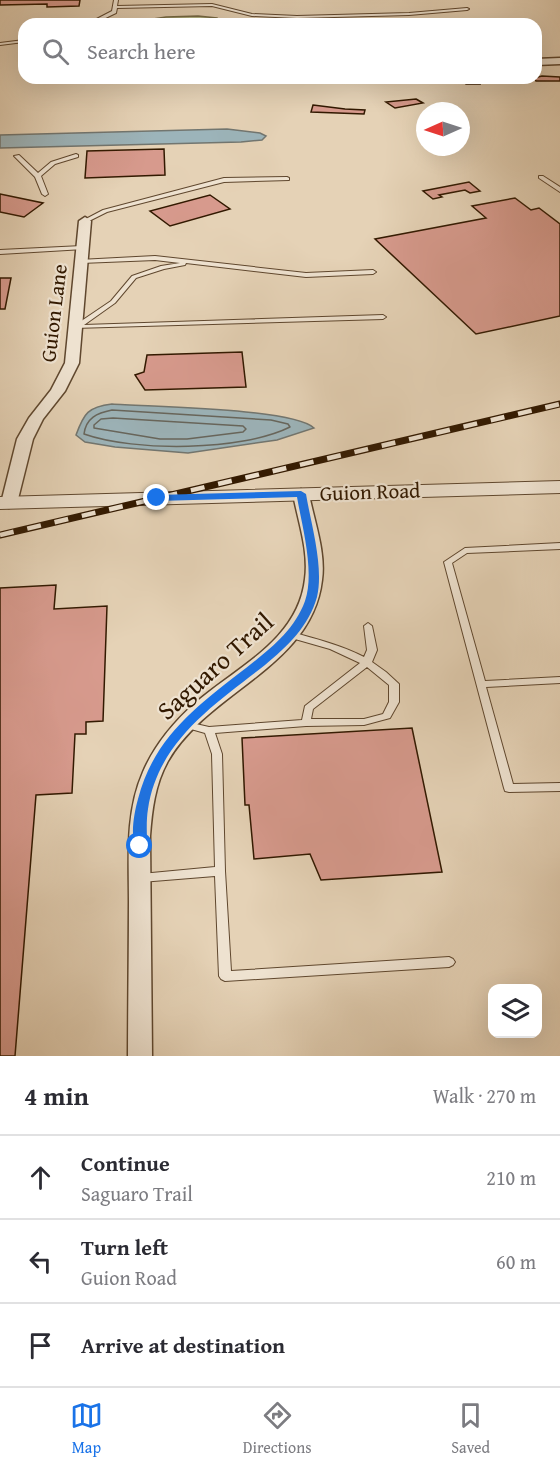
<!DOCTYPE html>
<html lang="en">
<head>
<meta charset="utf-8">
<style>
	:root { --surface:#fff; --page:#f2f2f3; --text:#2b2b33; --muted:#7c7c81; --line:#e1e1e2; --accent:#1a73e8 }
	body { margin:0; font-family:"Gentium Book Plus",serif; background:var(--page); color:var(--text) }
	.controls { position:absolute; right:18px; bottom:18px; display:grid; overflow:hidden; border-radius:12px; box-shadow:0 6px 24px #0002 }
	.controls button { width:54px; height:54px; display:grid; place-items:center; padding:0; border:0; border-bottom:2px solid var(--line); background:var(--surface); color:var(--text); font:30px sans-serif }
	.compass { position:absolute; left:416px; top:102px; width:54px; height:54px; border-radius:50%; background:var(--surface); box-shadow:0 6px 24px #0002; rotate:267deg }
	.stop { position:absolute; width:18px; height:18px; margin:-14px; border:4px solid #1a73e8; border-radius:50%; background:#fff }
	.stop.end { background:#1a73e8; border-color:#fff; box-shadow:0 2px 6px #0008 }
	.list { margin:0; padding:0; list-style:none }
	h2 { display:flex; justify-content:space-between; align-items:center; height:78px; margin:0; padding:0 24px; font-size:26px }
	h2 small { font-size:20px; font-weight:400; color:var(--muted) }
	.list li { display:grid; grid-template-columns:39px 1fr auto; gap:18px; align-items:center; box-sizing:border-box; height:84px; padding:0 24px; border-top:2px solid var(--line) }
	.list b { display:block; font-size:22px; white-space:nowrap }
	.list p { margin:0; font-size:20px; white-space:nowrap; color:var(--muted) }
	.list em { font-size:20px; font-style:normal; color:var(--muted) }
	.icon { flex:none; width:33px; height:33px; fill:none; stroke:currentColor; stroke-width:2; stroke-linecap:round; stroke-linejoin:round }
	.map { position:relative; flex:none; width:560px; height:1056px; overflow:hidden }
	.search { position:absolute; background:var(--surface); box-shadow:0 6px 24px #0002; left:18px; right:18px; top:18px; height:66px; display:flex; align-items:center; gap:15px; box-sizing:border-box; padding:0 21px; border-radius:18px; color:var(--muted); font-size:22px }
	.sheet { height:330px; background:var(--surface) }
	nav { display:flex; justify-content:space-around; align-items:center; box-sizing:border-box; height:84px; border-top:2px solid var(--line); background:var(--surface); font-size:16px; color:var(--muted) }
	nav a { display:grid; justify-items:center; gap:3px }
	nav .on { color:var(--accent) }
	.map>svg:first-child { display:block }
	.green { fill:#b6bb8d; stroke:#746a46; stroke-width:1.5 }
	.water { fill:#9cb4ba; stroke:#727670; stroke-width:1.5 }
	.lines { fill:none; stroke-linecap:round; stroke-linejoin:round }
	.shore { stroke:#67665d; stroke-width:1.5 }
	.building { fill:#d79a8d; stroke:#321900; stroke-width:1.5 }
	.service-casing { stroke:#5f472e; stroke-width:2 }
	.minor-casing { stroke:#5f472e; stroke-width:3 }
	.tertiary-casing { stroke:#5f472e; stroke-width:2 }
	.service { fill:#eee2d0; fill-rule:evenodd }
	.minor { fill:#eee2d0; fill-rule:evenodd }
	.tertiary { fill:#eee2d0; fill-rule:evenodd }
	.rail-casing { stroke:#321900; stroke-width:7 }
	.rail { stroke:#eee2d0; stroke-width:4.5; stroke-dasharray:14; stroke-linecap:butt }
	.route { fill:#1a73e8 }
	.labels { text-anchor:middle; stroke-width:4.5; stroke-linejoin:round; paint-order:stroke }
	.street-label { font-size:21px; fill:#321900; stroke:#eee2d0 }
	.near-street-label { font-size:26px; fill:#321900; stroke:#eee2d0 }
</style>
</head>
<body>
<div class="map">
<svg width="560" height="1056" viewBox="0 0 560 1056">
	<rect width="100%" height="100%" fill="#e5d2b6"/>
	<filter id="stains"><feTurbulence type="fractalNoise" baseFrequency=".00333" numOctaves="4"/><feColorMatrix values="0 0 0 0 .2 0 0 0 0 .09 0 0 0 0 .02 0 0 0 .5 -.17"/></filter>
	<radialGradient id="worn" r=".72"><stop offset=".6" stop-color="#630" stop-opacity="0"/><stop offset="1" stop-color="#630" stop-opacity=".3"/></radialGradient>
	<path class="green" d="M198 16 217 18 221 21 239 20 240 24H120L166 17Z"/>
	<path class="water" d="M227 129 260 133 266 136 262 140 241 142 0 148V135Z
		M112 404C149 407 292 408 314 428L277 440 188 453 115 447 85 442 76 435C84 413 88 407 112 404Z"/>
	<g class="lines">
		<path class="shore" d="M112 410 271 420 288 424 290 427C242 451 135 452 84 434 86 418 97 413 112 410Z
			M113 418 243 426 246 429 243 432 187 439H160L94 428V425L101 419Z"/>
	</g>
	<path class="building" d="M0 0H80L79 6 47 7V4L0 5Z
		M542 76 560 77V81H536L534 78Z
		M465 78H478L480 84H466Z
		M416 99 423 103 395 108 386 102Z
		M313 105 345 109 365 110 364 114 311 112Z
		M164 149 165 175 85 178 87 151Z
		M469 182 480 191 470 193 465 190 439 195 442 197 433 199 423 191Z
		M0 194 43 203 24 217 0 212Z
		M210 195 230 209 170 226 150 211Z
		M515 198 531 210 539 208 560 224V316L476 334 375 239 486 218 472 206Z
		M0 278H11L5 309H0Z
		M242 352 246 387 145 390 135 375 144 372 147 355Z
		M56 585 54 609 107 606 103 721 86 722V734H75L72 793 36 795 15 1056H0V588Z
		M412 728 442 872 321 880 310 854 254 859 249 805H245L242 738Z"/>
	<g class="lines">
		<defs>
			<path id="service" d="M114 0H118L117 6 212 4 252 14 297 16 409 13 467 8 469 9 467 10 409 15 297 18 252 16 212 6 117 8 116 13 93 24H87L112 11Z
				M24 40V42L0 45V43Z
				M76 154 78 155V157L55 164 41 176 48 194 45 196 42 194 35 177 14 156 19 155 38 173 51 162Z
				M539 176H543L560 187V192L539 178Z
				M287 177 289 178V180L224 182 107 212 87 222 82 221 103 210 224 178Z
				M82 246 84 247V249L0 254V250Z
				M155 256 306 273 373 270 376 272 373 274 306 277 186 263 185 265 164 269 136 278 115 303 84 325 383 315 386 317 383 319 74 328V326L111 301 132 276 161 266 180 263 155 260 81 263 79 262V260Z
				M560 543V549L467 553 452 563 485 681 560 677V683L486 687 513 784 560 783V791L509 792 505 791 504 788 444 562 465 548Z
				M368 623 372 626 377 650 372 662 386 672 399 684V702L390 718 364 725 306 726 215 733 222 754 225 871 231 971 449 957 453 959 455 962 453 965 449 967 225 981 221 979 219 976 215 876 141 882 137 881 136 878 137 875 141 874 215 867 212 754 205 733 184 727 182 725 184 723 187 722 209 727 302 720 305 706 360 663 330 649 288 637 286 635 288 633 291 632C316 639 341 645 364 657L367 650 364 626ZM367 667 389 685V702L383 714 364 719H311L313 709Z"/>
			<path id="minor" d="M560 58V64L536 65V59Z
				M85 217 91 221 79 363 65 391 43 419 33 439 17 503 9 508 3 506 1 503 17 439 29 418 51 390 65 363 79 221Z
				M301 489 309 494C314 521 326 552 322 580 312 667 208 691 168 761 155 784 152 810 150 836L152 1056H128C128 1005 129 953 129 902 129 858 125 813 143 772 154 746 173 723 194 704 236 667 298 641 305 579 309 551 298 521 293 494Z"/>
			<path id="tertiary" d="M560 481V493L0 509V497Z"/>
		</defs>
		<use href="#service" class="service-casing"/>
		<use href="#minor" class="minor-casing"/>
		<use href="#tertiary" class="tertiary-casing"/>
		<use href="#service" class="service"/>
		<use href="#minor" class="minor"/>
		<use href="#tertiary" class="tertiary"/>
		<defs>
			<path id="rail" d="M0 535 560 404"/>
		</defs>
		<use href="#rail" class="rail-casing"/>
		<use href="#rail" class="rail"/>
	</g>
	<path class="route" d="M301 491 306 494C311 524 324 567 317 597 309 626 287 647 265 665 215 704 158 741 148 809 146 821 147 834 147 846L145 849H136C130 836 134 813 138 799 154 737 197 706 246 668 270 649 294 631 305 601 315 572 302 526 297 497L157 501 152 498 157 495Z"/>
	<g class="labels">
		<g class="street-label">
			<text transform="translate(54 313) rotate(-83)" y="7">Guion Lane</text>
			<text transform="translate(370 492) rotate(-2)" y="7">Guion Road</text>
		</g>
		<g class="near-street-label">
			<text transform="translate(215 666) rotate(-42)" y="9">Saguaro Trail</text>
		</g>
	</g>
	<rect width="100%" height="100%" filter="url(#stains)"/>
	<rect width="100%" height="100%" fill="url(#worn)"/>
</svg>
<div class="controls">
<button><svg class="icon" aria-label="layers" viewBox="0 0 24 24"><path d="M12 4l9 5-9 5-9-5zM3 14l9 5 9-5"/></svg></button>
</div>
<svg class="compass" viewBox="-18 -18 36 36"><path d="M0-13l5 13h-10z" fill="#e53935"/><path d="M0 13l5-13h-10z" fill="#7c7c81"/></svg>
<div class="stop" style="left:140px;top:846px"></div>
<div class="stop end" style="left:157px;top:498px"></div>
<div class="search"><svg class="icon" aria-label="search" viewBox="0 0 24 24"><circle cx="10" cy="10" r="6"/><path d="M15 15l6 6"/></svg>Search here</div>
</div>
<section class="sheet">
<h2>4 min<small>Walk · 270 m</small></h2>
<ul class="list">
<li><svg class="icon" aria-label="ahead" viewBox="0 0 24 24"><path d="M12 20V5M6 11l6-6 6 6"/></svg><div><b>Continue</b><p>Saguaro Trail</p></div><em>210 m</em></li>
<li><svg class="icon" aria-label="left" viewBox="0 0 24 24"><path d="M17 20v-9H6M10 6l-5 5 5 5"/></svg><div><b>Turn left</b><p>Guion Road</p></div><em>60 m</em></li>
<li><svg class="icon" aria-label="arrive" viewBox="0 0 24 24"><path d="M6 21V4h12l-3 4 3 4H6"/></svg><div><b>Arrive at destination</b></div></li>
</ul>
</section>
<nav>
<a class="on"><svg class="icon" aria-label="map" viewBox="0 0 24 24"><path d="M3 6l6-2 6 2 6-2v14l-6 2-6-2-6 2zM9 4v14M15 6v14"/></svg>Map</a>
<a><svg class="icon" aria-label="directions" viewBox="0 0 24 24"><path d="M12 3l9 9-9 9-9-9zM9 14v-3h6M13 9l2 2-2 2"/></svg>Directions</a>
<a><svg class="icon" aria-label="saved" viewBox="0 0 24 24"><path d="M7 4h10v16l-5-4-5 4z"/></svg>Saved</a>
</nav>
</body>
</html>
